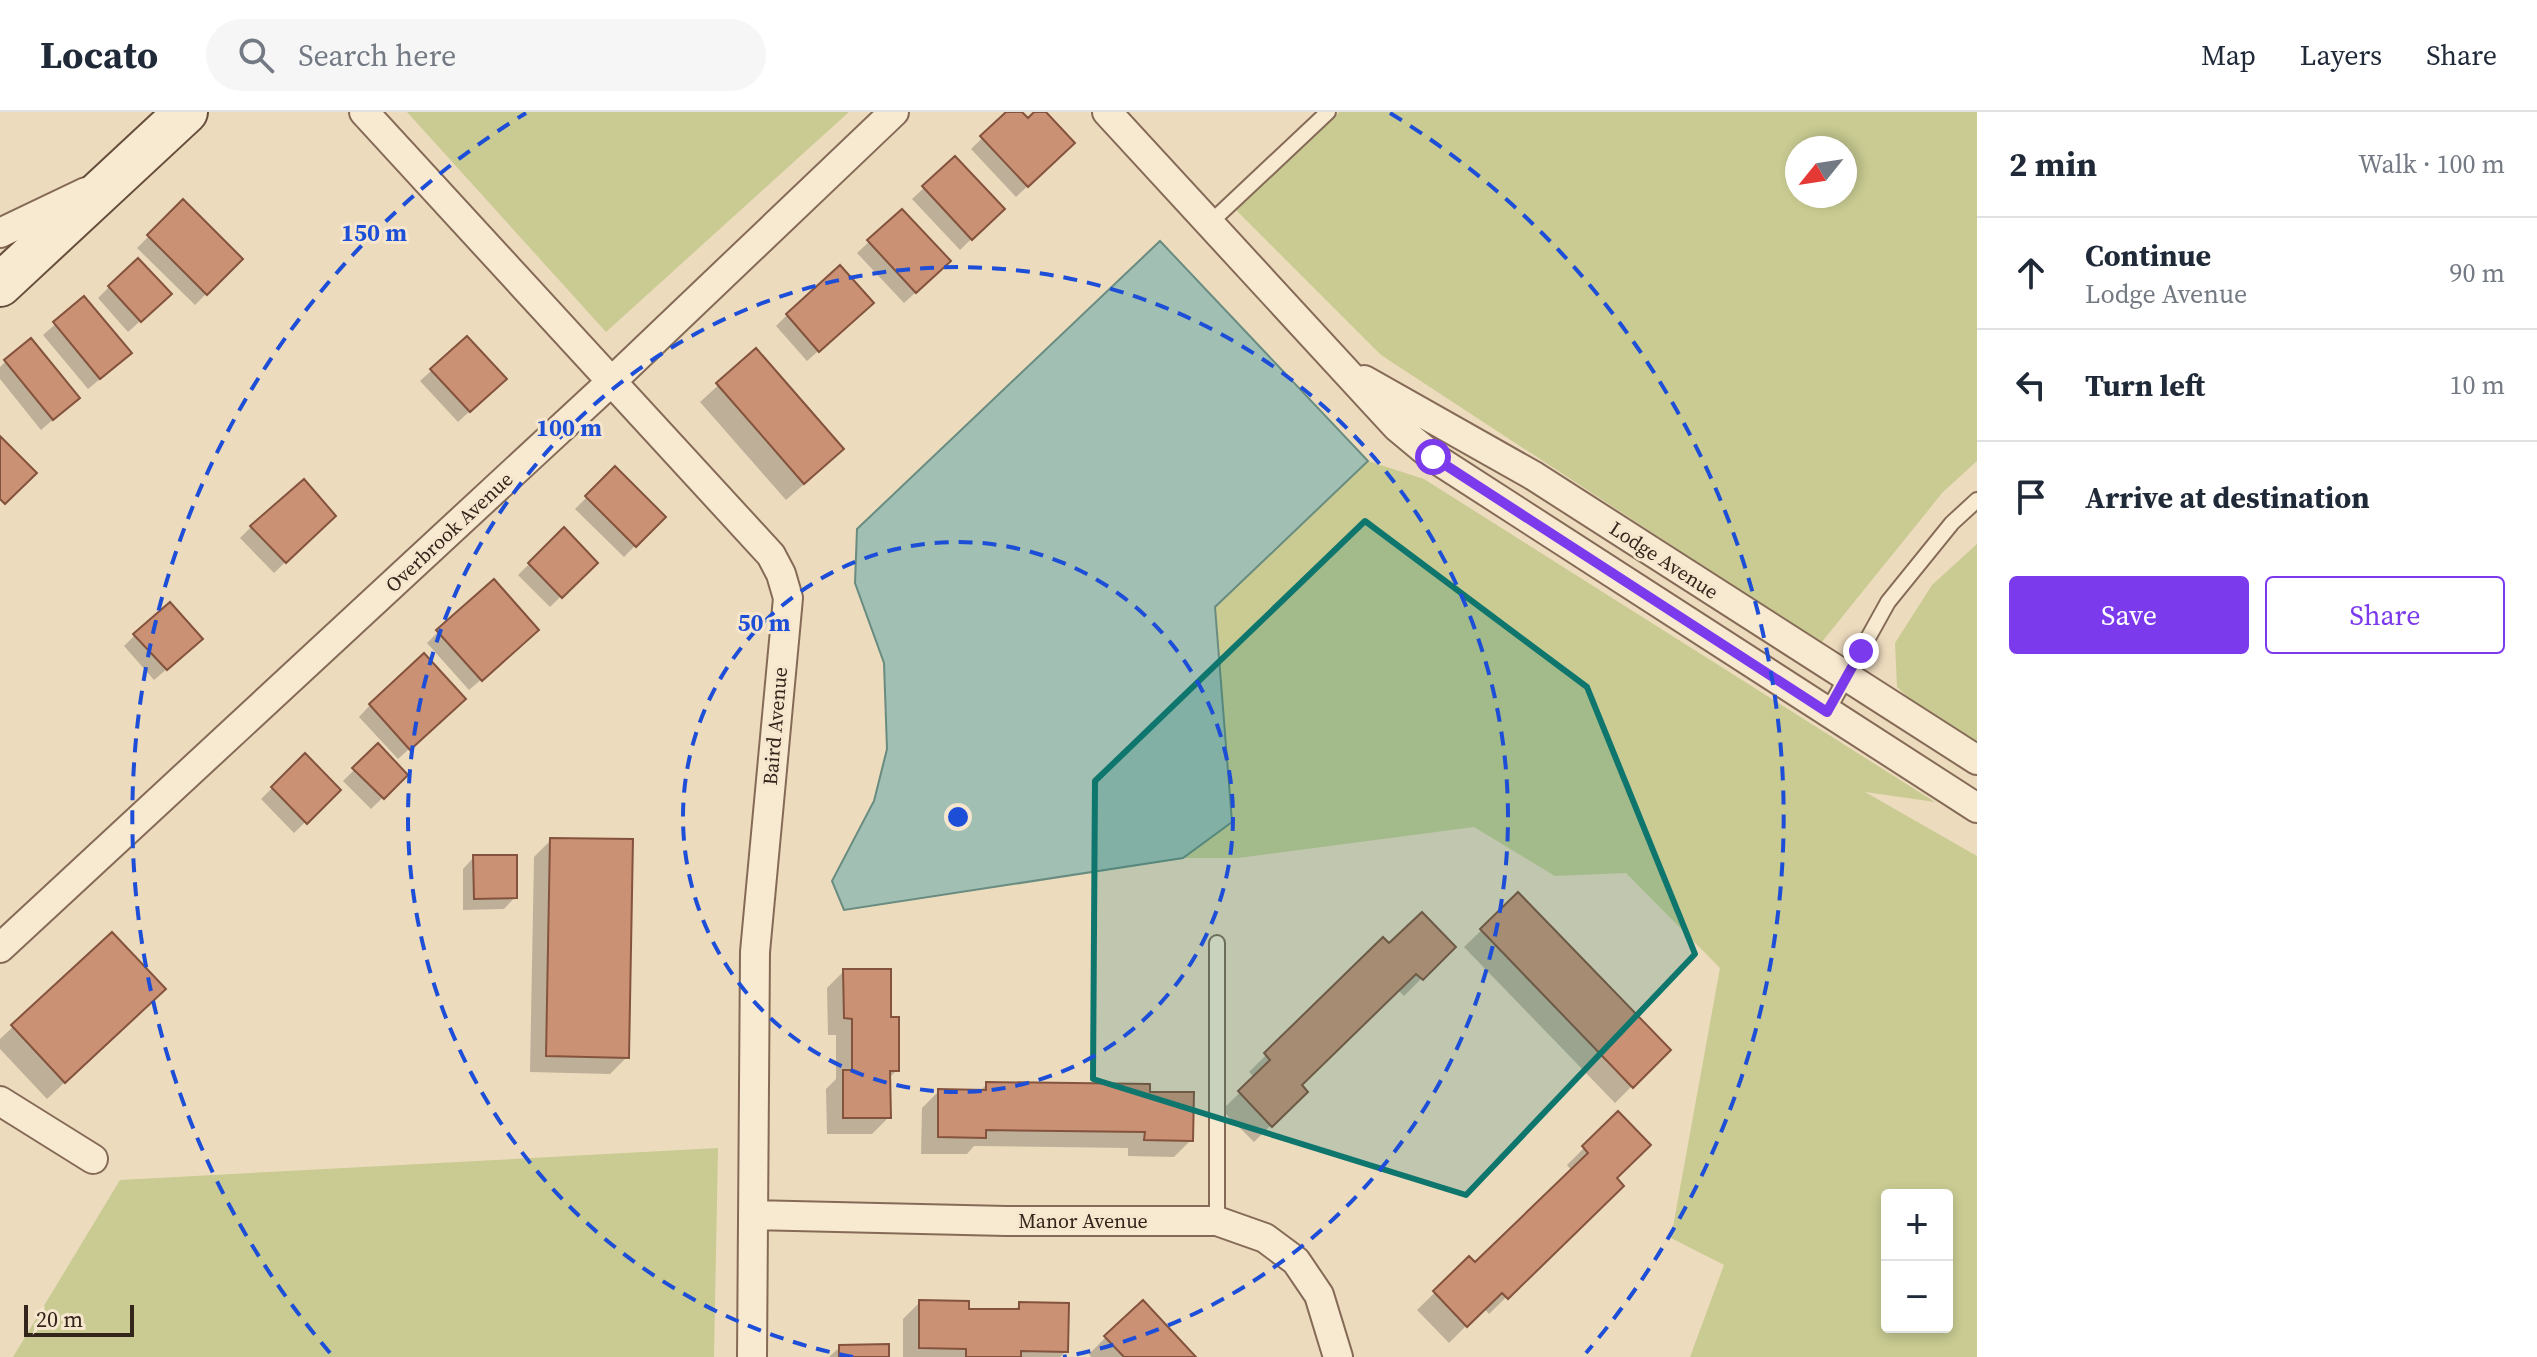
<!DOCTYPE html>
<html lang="en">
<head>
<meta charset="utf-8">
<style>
	:root { --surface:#fff; --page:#f6f6f7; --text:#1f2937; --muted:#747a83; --line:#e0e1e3; --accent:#7c3aed }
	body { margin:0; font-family:"Source Serif 4",serif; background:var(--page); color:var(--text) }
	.controls { position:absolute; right:24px; bottom:24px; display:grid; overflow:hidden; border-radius:8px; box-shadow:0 4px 12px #0003 }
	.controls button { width:72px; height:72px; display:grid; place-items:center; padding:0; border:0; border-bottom:2px solid var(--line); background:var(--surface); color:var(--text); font:40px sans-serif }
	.compass { position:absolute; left:1785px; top:24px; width:72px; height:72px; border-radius:50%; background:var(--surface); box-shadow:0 4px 12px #0003; rotate:240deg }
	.scale { position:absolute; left:24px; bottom:20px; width:110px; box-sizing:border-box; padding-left:8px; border:4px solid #34251c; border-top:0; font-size:22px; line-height:28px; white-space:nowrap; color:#34251c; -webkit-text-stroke:6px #f5e6cd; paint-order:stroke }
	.stop { position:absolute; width:24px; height:24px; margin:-18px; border:6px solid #7c3aed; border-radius:50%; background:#fff }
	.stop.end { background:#7c3aed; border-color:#fff; box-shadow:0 2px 8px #0008 }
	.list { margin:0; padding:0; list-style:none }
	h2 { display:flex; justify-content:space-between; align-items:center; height:104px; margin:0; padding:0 32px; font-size:34px }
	h2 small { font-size:26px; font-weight:400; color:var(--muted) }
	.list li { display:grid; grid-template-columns:52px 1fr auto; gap:24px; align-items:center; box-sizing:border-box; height:112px; padding:0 32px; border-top:2px solid var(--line) }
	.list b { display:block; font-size:30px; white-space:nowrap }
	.list p { margin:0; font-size:26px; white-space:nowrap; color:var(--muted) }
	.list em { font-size:26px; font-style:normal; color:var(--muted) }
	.actions { display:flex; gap:16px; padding:24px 32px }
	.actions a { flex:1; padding:18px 0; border:2px solid var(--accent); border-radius:8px; text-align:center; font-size:28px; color:var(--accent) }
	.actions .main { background:var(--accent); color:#fff }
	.icon { flex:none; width:44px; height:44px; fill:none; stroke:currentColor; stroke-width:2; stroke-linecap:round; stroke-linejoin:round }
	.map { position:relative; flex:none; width:1977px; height:1245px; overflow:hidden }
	header { display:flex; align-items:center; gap:48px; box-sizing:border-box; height:112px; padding:0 40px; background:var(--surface); border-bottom:2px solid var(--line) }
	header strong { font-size:38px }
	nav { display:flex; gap:44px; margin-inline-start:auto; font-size:28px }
	.search { width:560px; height:72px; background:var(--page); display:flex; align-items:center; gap:20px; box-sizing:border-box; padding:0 28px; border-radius:44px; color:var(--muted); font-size:30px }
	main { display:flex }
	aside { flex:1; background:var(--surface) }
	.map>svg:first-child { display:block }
	.green { fill:#c9cb92; fill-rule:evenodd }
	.water { fill:#a1bfb3; stroke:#698c80; stroke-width:2 }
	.shadow { fill:#0003 }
	.building { fill:#cb9174; stroke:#84533d; stroke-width:2 }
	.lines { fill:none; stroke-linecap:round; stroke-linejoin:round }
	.lane-casing { stroke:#856b57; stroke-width:18 }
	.street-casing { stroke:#856b57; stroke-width:32 }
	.secondary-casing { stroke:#664d3b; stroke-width:46 }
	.lane { stroke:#f8e9d1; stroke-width:14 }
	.street { stroke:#f8e9d1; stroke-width:28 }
	.secondary { stroke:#f8e9d1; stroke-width:42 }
	.route { stroke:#7c3aed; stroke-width:10 }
	.marked { fill:#0f766e; fill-opacity:0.2; stroke:#0f766e; stroke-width:6; stroke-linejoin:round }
	.ring { fill:none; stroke:#1d4ed8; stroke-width:4; stroke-dasharray:14 10 }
	.labels { text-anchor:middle; stroke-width:6; stroke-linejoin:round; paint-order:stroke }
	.street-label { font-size:20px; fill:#34251c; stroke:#f5e6cd }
	.centre { fill:#1d4ed8; stroke:#f5e6cd; stroke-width:4 }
	.ring-label { font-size:24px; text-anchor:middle; font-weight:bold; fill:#1d4ed8; stroke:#f5e6cd; stroke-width:6; stroke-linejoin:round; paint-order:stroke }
</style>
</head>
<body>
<header>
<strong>Locato</strong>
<div class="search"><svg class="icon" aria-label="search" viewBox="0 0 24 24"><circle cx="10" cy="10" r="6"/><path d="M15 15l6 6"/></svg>Search here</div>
<nav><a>Map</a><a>Layers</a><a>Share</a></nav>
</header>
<main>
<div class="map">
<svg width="1977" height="1245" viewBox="0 0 1977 1245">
	<rect width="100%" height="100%" fill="#eddbbe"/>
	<path class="green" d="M407 0H849L606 220Z
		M1339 0H1977V349L1943 380 1821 531 1381 243 1234 96ZM1797 36H1845V84H1797Z
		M1368 349 1424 367 1935 690 1865 680 1977 744V1245H1690L1724 1153 1671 1126 1720 856 1626 761 1555 764 1474 715 1238 746H1183L1232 710 1215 495ZM1887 1083H1947V1215H1887Z
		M1977 432V632L1927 603 1897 575 1895 531 1932 473Z
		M718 1036 714 1245H13L120 1068Z"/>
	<path class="water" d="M1160 129 1368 349 1215 495 1232 710 1183 746 844 798 832 769 874 689 887 637 884 551 855 471 857 417Z"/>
	<path class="shadow" d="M1009 0H1020L1028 9 1037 0H1044L1073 31 1016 85 971 37Z
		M955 47 1002 97 960 138 912 87Z
		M183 90 241 147 195 193 137 136Z
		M902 99 937 161 904 191 857 141Z
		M109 175 158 193 128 220 98 186Z
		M84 187 118 252 88 277 43 223Z
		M860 202 807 249 776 214 787 203Z
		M756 239 825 354 786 388 700 290Z
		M6 249 78 286 41 318 0 267V255Z
		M432 258 493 278 458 310 420 269Z
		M615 357 663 405 624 445 575 397Z
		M251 415H322L274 461 240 426Z
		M564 418 595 451 550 495 518 463Z
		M438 520 525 529 469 578 427 531Z
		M135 523 189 538 154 568 124 534Z
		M370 593 452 598 398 647 359 605Z
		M378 634 406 663 371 697 343 669Z
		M305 644 338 678 294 721 261 687Z
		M551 728 627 945 610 962 530 960 534 745Z
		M474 745 515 785 504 797 463 798V757Z
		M1518 783 1668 938 1615 991 1464 835Z
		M112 822 146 894 47 987 0 937V927Z
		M1383 828 1389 834 1453 835 1404 884 1398 878 1299 974 1305 980 1254 1030 1222 998 1255 966 1249 960Z
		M844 859 889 907 897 958 888 967 889 1005 872 1022H827L826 977 836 967V923H828L827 876Z
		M987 972 1149 982 1191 1028 1174 1045 1128 1044V1036L974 1034 967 1042H921L922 996 939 979 979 980Z
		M1618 1002 1615 1066 1621 1074 1489 1202 1484 1196 1449 1231 1417 1198 1469 1147 1475 1153 1572 1059 1567 1053Z
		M920 1190 967 1199H1014L1020 1192 1066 1239 1060 1245H903V1207Z
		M1106 1225 1193 1245H1091L1089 1242Z
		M840 1235 887 1245H829Z"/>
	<path class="building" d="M1006 0H1022L1028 6 1034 0H1046L1075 31 1028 75 980 24Z
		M955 44 1005 97 972 128 922 74Z
		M183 87 243 147 207 183 147 123Z
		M902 97 951 149 916 181 867 128Z
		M138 146 172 182 141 210 108 174Z
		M840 153 874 191 819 240 786 202Z
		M84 184 132 241 100 267 53 210Z
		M467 224 507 267 470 300 430 257Z
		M31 226 80 286 53 308 4 248Z
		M756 236 844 337 804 372 716 271Z
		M0 324 37 361 5 392 0 387Z
		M615 354 666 405 636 435 585 384Z
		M304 367 336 404 286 451 250 414Z
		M564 415 598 451 562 486 528 451Z
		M494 467 539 518 482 569 436 518Z
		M170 490 203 527 167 558 133 522Z
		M424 541 466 587 410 638 369 592Z
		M378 631 408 663 384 687 352 656Z
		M305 641 341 678 307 712 271 675Z
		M550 726 633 727 629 946 546 944Z
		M473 743H517V786L474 787Z
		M1518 780 1671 938 1633 976 1480 817Z
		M1422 800 1456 835 1423 868 1416 862 1302 973 1308 980 1272 1015 1238 979 1270 948 1264 941 1383 825 1389 831Z
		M112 820 166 877 65 971 11 913Z
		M843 857H891V905H899V959H890L891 1006H843V958H852V907L844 906Z
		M986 970 1150 972V980H1194L1193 1029 1144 1028 1145 1020 986 1018V1026L938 1025V977L986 978Z
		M1618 999 1651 1033 1617 1066 1624 1074 1508 1187 1502 1181 1467 1215 1433 1179 1469 1144 1475 1150 1588 1041 1582 1034Z
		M919 1188 969 1189V1197H1019V1190L1069 1191 1068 1240 1021 1239V1245H966V1237L919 1236Z
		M1143 1188 1196 1245H1124L1104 1224Z
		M889 1232V1245H839V1233Z"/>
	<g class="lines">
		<defs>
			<path id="lane" d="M1211 110 1328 0
				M1827 600 1888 490 1952 411 1977 388
				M1217 831V1109"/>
			<path id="street" d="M364 0 771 443 781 462 788 486 755 840 752 1245
				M1107 0 1397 315 1433 345 1977 696
				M0 121 86 80
				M1364 268 1534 364 1977 648
				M0 836 613 268 894 0
				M0 989 93 1047
				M753 1103 1006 1109H1217L1265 1126 1296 1149 1319 1183 1338 1245"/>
			<path id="secondary" d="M0 173 186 0"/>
		</defs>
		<use href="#lane" class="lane-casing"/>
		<use href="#street" class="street-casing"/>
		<use href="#secondary" class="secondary-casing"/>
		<use href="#lane" class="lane"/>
		<use href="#street" class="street"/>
		<use href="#secondary" class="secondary"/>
	</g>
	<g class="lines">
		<path class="route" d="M1433 345 1827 600 1861 539"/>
	</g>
	<path class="marked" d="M1365 409 1587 575 1695 842 1466 1083 1093 967 1095 669Z"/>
	<g class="ring">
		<circle cx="958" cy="705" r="275"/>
		<path d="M853 1245A550 550 0 1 1 1063 1245"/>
		<path d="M330 1241A826 826 0 0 1 526 1M1390 1A826 826 0 0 1 1586 1241"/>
	</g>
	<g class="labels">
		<g class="street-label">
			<text transform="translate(449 420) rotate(-43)" y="7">Overbrook Avenue</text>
			<text transform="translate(1664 448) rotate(33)" y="7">Lodge Avenue</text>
			<text transform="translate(775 614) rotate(-85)" y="7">Baird Avenue</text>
			<text x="1083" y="1116">Manor Avenue</text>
		</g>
	</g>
	<circle cx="958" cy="705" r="12" class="centre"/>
	<g class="ring-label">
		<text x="374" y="129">150 m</text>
		<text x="569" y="324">100 m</text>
		<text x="764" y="519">50 m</text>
	</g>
</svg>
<div class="controls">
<button>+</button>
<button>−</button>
</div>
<svg class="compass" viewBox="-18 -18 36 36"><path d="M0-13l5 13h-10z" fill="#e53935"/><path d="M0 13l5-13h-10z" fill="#747a83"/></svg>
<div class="scale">20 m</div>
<div class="stop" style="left:1433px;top:345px"></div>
<div class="stop end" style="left:1861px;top:539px"></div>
</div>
<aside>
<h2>2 min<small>Walk · 100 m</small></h2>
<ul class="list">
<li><svg class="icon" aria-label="ahead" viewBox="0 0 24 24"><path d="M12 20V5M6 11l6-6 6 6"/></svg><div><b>Continue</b><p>Lodge Avenue</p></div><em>90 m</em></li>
<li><svg class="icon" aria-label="left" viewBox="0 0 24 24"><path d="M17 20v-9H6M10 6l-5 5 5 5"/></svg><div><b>Turn left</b></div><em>10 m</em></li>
<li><svg class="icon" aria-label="arrive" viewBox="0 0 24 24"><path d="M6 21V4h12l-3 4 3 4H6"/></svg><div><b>Arrive at destination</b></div></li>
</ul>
<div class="actions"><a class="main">Save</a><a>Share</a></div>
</aside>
</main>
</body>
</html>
